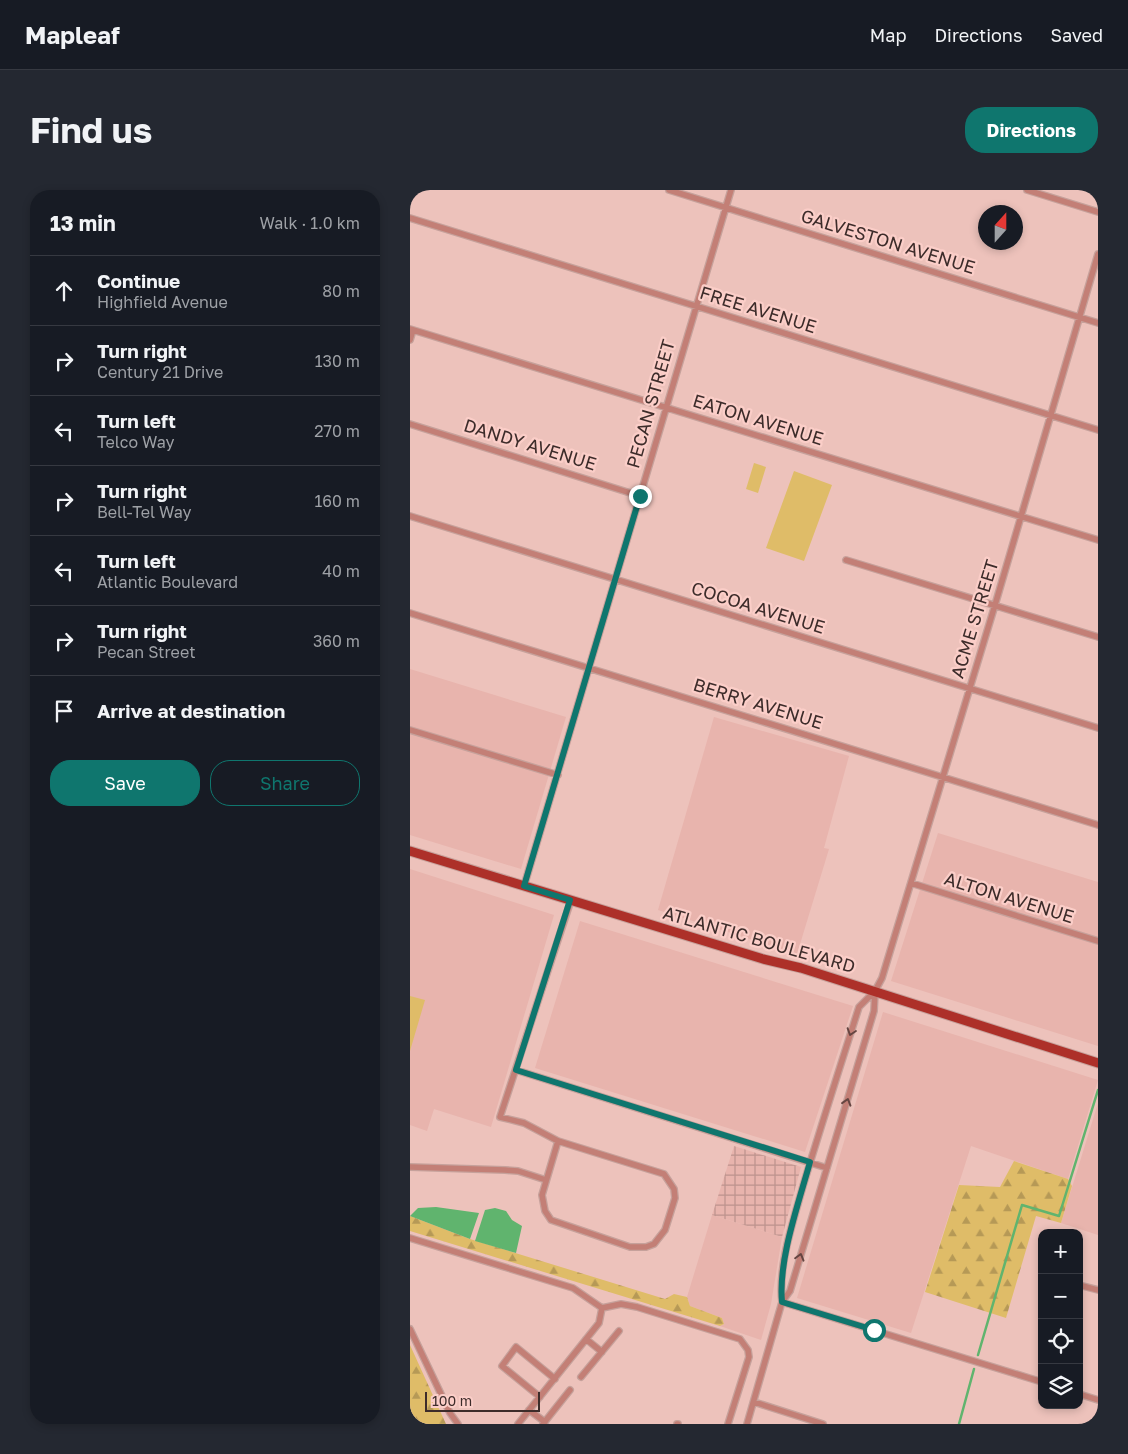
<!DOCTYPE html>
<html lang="en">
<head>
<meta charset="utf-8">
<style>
	:root { --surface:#171b24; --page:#242831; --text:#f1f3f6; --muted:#9ea1a6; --line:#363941; --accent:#0f766e }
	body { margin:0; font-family:"Golos Text",sans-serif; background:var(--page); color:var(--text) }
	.controls { position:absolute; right:15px; bottom:15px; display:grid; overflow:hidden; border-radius:10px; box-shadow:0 2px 8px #0003 }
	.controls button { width:45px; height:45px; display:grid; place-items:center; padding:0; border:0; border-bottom:1px solid var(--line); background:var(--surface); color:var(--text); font:25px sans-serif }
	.compass { position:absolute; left:568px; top:15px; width:45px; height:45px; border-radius:50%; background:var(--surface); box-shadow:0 2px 8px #0003; rotate:21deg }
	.scale { position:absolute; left:15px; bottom:12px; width:115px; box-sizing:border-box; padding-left:5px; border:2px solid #3d2c2a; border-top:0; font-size:14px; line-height:18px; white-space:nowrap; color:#3d2c2a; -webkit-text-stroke:4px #fbcec8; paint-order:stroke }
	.stop { position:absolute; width:15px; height:15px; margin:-11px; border:4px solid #0f766e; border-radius:50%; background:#fff }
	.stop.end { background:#0f766e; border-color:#fff; box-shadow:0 1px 5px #0008 }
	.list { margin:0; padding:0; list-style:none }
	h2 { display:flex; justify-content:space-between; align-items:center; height:65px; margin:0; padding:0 20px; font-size:21px }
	h2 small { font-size:16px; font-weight:400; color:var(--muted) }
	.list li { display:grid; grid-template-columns:32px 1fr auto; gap:15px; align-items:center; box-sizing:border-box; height:70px; padding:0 20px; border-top:1px solid var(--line) }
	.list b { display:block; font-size:19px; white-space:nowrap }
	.list p { margin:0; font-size:16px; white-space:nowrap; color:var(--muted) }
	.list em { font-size:16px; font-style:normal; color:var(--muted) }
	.actions { display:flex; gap:10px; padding:15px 20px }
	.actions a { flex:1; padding:11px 0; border:1px solid var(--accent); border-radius:20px; text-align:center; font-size:18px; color:var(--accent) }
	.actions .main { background:var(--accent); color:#fff }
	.icon { flex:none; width:28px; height:28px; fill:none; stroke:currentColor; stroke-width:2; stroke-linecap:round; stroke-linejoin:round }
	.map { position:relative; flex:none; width:688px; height:1234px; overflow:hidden; border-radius:20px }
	header { display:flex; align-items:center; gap:30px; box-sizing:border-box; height:70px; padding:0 25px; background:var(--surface); border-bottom:1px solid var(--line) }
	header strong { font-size:24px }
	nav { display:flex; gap:28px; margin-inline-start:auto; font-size:18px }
	.intro { display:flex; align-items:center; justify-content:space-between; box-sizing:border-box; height:120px; padding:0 30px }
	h1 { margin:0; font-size:35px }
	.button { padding:12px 22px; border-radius:20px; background:var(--accent); color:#fff; font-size:18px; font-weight:700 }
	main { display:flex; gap:30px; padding:0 30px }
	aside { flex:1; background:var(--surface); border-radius:20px; box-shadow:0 2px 8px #0003 }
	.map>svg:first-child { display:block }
	.built { fill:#e8b4ad }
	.industrial { fill:url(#industrial-grid) }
	.forest { fill:url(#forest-firs) }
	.pitch { fill:#dfbc68 }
	.water { fill:#60b46e }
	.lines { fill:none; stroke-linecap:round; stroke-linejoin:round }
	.stream { stroke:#60b46e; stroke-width:2.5 }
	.minor-casing { stroke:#c6a19b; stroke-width:8 }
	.primary-casing { stroke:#c6a19b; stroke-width:11 }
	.minor { stroke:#c37f76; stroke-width:5.5 }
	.primary { stroke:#ad3029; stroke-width:9 }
	.oneway { stroke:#654541 }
	.route { stroke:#0f766e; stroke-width:6 }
	.labels { text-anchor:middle; stroke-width:4.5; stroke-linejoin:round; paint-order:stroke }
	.street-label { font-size:18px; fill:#3d2c2a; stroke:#fbcec8 }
</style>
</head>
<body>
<header>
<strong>Mapleaf</strong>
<nav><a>Map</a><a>Directions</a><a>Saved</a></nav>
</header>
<div class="intro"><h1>Find us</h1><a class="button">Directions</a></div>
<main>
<aside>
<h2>13 min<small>Walk · 1.0 km</small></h2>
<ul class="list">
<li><svg class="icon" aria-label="ahead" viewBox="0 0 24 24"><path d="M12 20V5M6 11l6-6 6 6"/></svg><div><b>Continue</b><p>Highfield Avenue</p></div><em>80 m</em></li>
<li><svg class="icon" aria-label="right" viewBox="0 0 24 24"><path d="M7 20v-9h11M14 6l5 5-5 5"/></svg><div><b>Turn right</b><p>Century 21 Drive</p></div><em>130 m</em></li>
<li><svg class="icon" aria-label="left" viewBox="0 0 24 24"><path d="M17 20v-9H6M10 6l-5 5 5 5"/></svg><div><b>Turn left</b><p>Telco Way</p></div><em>270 m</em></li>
<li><svg class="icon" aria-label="right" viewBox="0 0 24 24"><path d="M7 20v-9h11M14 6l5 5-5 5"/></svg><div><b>Turn right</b><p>Bell-Tel Way</p></div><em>160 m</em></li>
<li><svg class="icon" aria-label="left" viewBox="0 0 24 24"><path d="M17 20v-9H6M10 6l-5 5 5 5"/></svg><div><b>Turn left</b><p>Atlantic Boulevard</p></div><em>40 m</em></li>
<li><svg class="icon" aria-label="right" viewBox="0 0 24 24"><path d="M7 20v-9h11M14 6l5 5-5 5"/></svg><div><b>Turn right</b><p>Pecan Street</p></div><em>360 m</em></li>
<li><svg class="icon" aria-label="arrive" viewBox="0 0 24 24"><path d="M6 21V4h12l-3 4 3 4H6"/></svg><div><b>Arrive at destination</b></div></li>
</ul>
<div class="actions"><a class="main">Save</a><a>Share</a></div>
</aside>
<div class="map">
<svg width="688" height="1234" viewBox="0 0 688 1234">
	<defs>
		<pattern id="industrial-grid" width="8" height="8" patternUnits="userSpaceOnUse" patternTransform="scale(1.25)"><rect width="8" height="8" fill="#e8b4ad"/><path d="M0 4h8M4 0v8" fill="none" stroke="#bd938d"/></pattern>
		<pattern id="forest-firs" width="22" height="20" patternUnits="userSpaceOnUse" patternTransform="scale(1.25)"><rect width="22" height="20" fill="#dfbc68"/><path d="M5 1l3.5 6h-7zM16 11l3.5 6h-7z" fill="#b69956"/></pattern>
	</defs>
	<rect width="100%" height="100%" fill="#edc2bb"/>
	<path class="built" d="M0 479 156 527 111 679 0 645Z
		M304 527 439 566 414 658 419 659 387 764 248 720Z
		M528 643 688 692V856L481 791Z
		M0 679 144 725 81 937 24 919 17 941 0 935Z
		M170 731 443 816 395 962 125 878Z
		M473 822 688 890 658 989 561 956 501 1143 387 1108Z
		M688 913V1045L651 1033Z
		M302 1025 372 1047 361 1114 351 1150 310 1136 314 1134 312 1128 280 1116 277 1107Z"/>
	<path class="industrial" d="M324 956 391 977 372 1047 302 1025Z"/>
	<path class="forest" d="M604 971 658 989 662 996 651 1033 626 1026 596 1128 515 1102 549 995 590 997Z
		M0 1026 60 1049 255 1109 264 1104 277 1107 280 1116 312 1128 314 1134 310 1136 0 1041Z
		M0 1155 36 1234H7L0 1227Z"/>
	<path class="pitch" d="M344 273 356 277 348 303 336 299Z
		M384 281 422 295 394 371 356 358Z
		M0 806 15 810 0 861Z"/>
	<path class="water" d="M26 1017 69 1023 60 1049 0 1026 8 1018Z
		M85 1018 96 1021 102 1030 112 1036 106 1063 65 1051 75 1020Z"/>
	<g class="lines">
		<path class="stream" d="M568 1165 612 1015 649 1026 688 900
			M549 1234 564 1179"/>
		<defs>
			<path id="minor" d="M259 0 688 133
				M617 0 688 22
				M0 28 688 240
				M0 139 688 350
				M0 150 3 140
				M0 234 230 306
				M0 326 688 538
				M436 370 688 447
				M0 423 688 635
				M0 540 148 585
				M501 693 688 751
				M114 696 321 0
				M106 880 417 978
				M148 951 132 1005 135 1021 141 1030 220 1057H236L244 1054 255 1040 265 1008 264 999 254 984 148 951 114 933 90 927 161 710
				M0 977 95 980 108 981 136 990
				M0 1048 163 1098 192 1118 211 1114 227 1117 330 1149 338 1160 339 1167 318 1234
				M669 1095 688 1100
				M372 1112C368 1075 383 1032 393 996 411 936 430 877 449 817L465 801 472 788 585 415 688 64
				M372 1112 632 1192
				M0 1139 40 1223 48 1234
				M176 1149 192 1162
				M171 1187 209 1141
				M669 1204 688 1210
				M130 1207 92 1176 106 1157 145 1189
				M344 1212 413 1234
				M119 1220 135 1232
				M108 1234 189 1133 192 1118
				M133 1234 160 1200
				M267 1234H268
				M337 1234 372 1112 380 1101 464 821 465 801"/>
			<path id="primary" d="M0 661 353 769 391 778 688 873"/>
		</defs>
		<use href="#minor" class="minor-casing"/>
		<use href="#primary" class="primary-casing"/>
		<use href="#minor" class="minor"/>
		<use href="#primary" class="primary"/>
	</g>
	<defs><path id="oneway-chevron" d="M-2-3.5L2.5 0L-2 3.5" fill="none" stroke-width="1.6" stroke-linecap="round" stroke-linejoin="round" transform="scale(1.25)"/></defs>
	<g class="oneway">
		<use href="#oneway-chevron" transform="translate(441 842) rotate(108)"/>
		<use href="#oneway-chevron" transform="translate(437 912) rotate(-73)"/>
		<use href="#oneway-chevron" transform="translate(390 1067) rotate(-74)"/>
	</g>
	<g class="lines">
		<path class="route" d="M230 306 114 696 160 710 106 880 400 972C389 1012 368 1070 372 1112L464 1140"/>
	</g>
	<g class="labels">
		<g class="street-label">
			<text transform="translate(478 52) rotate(17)" y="6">GALVESTON AVENUE</text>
			<text transform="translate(348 120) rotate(17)" y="6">FREE AVENUE</text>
			<text transform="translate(241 214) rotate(-74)" y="6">PECAN STREET</text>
			<text transform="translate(348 230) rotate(17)" y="6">EATON AVENUE</text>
			<text transform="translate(120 255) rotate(17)" y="6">DANDY AVENUE</text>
			<text transform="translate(348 418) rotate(17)" y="6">COCOA AVENUE</text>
			<text transform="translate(565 429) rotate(-73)" y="6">ACME STREET</text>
			<text transform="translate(348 514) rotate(17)" y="6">BERRY AVENUE</text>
			<text transform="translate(599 708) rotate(17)" y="6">ALTON AVENUE</text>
			<text transform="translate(349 750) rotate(16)" y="6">ATLANTIC BOULEVARD</text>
		</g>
	</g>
</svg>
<div class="controls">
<button>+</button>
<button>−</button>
<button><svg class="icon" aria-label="locate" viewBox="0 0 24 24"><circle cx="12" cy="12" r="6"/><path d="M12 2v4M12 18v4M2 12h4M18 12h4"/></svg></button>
<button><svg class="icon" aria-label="layers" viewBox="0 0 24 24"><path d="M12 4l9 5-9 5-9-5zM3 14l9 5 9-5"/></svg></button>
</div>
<svg class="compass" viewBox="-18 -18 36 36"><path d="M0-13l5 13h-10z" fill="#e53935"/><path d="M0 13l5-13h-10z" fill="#9ea1a6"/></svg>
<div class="scale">100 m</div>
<div class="stop" style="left:464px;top:1140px"></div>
<div class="stop end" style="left:230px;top:306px"></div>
</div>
</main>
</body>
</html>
